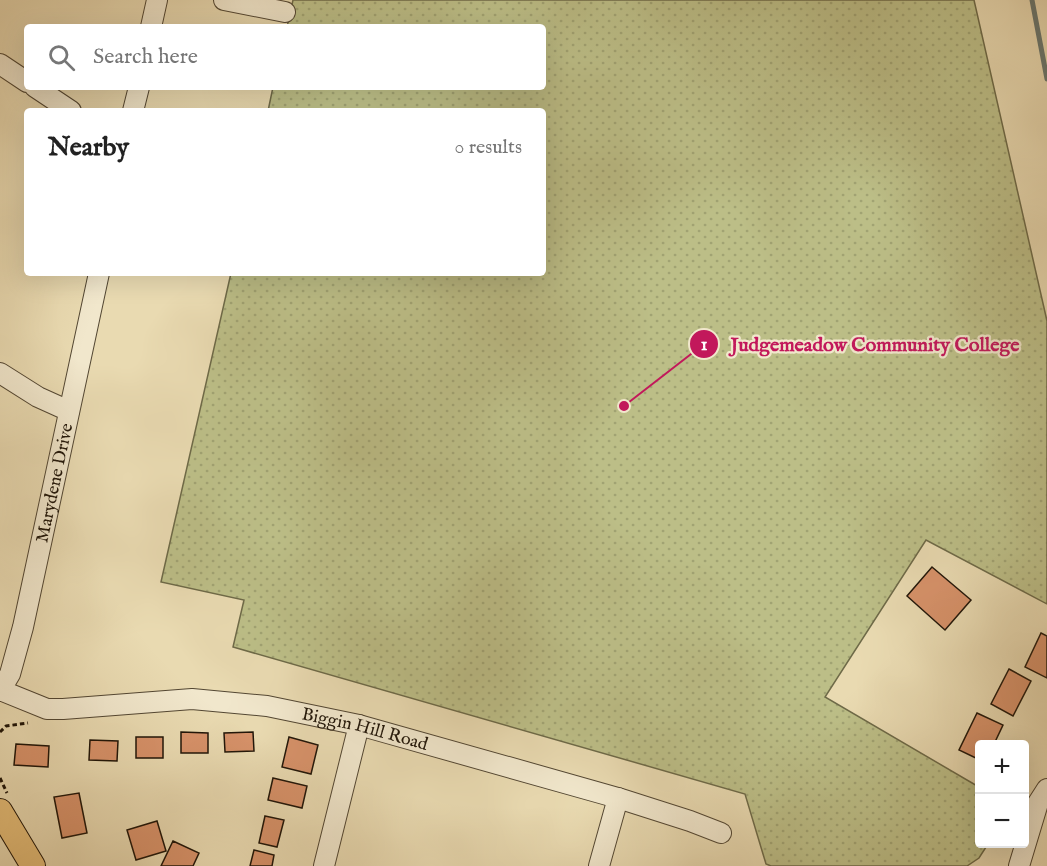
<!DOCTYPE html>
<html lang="en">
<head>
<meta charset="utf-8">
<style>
	:root { --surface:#fff; --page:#f2f2f2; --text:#222; --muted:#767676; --line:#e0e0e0 }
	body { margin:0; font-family:"IM FELL English",serif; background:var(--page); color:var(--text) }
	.controls { position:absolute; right:18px; bottom:18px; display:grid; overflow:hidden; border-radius:6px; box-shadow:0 6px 24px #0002 }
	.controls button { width:54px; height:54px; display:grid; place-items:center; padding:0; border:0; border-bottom:2px solid var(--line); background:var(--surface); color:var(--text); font:30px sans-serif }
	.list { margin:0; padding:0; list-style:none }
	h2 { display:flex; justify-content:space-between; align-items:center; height:78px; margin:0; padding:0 24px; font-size:26px }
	h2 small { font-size:20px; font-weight:400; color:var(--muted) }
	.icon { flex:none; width:33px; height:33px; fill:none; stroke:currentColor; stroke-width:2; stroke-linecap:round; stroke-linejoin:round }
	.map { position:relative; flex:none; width:1047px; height:866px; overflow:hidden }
	.search { position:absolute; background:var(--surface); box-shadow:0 6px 24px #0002; left:24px; top:24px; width:522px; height:66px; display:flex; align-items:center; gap:15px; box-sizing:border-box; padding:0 21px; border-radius:6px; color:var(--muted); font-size:22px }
	.panel { position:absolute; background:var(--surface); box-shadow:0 6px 24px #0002; left:24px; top:108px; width:522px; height:168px; border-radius:6px }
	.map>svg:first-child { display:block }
	.grass { fill:url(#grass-dots); stroke:#6e6a48; stroke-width:1.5 }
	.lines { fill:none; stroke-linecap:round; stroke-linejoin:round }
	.stream { stroke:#6a7870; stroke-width:5 }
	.building { fill:#d7926a; stroke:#211609; stroke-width:1.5 }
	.minor-casing { stroke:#534733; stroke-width:22 }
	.major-casing { stroke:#211609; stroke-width:26 }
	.path { stroke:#211609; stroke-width:3; stroke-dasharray:4.5 3; stroke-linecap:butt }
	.minor { stroke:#f1e7cc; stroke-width:20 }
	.major { stroke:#e4bd78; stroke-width:24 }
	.labels { text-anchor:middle; stroke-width:4.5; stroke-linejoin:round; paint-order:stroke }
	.street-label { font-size:18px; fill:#211609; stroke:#f1e7cc }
	.leader { fill:none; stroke:#c2185b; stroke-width:2 }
	.callout-dot { fill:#c2185b; stroke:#f1e7cc; stroke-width:2 }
	.mark-label { font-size:18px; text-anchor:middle; font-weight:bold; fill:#fff }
	.callout-label { font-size:20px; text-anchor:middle; font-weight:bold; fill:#c2185b; stroke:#f1e7cc; stroke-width:4.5; stroke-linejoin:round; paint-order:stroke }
</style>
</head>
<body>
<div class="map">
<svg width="1047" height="866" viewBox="0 0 1047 866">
	<defs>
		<pattern id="grass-dots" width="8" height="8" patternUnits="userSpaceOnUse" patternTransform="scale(1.5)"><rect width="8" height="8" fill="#bcbe87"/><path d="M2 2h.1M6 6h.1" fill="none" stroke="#a1a373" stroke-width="1.8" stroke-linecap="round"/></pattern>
	</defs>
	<rect width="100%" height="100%" fill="#e9dab1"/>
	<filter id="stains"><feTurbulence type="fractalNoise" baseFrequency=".00333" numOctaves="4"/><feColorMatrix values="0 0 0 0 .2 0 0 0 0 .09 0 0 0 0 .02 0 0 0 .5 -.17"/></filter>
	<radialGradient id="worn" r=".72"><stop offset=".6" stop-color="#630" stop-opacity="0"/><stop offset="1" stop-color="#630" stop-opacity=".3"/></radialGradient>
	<path class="grass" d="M293 0H974L1047 321V604L926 540 825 697 979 787 980 844H988L979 858 967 866H771L766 864 745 794 233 647 244 600 161 582 231 273H543V111H268L273 87H543V27H287Z"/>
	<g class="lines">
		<path class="stream" d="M1032 0 1047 79"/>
	</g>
	<path class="building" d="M932 567 971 600 945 630 907 596Z
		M1041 633 1047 636V678L1025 667Z
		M1009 669 1031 681 1013 716 991 704Z
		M977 713 1003 725 994 744H980V760L959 750Z
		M181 732 208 733V753H181Z
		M253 732 254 751 225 752 224 733Z
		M136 737H163V758H136Z
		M289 737 318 745 311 774 282 767Z
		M90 740 118 741 117 761 89 760Z
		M16 744 49 746 48 767 14 765Z
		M273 778 307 786 302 808 268 800Z
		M79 793 87 833 62 838 54 797Z
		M265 816 284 820 277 847 259 843Z
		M157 821 166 851 136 860 127 830Z
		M173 841 199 853 193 866H161Z
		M254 850 274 855 272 866H250Z"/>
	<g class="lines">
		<defs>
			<g id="minor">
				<path d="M224 0 285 12"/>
				<path d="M151 27 157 0"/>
				<path d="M0 64 27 82"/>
				<path d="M35 87 71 111"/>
				<path d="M133 111 139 87"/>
				<path d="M0 373 38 397 69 411"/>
				<path id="s1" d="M0 690 47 709H63L192 699 267 706 359 725 618 798 690 821 721 833"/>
				<path id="s2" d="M0 691 10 674 23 627 99 273"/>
				<path d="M324 866 359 725"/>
				<path d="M599 866 618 798"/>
				<path d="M1019 866 1038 803 1047 789"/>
			</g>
			<path id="major" d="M0 811 33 866"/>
		</defs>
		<use href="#minor" class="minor-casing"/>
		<use href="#major" class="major-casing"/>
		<path class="path" d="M0 732 6 726 28 723
			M0 778 7 793"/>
		<use href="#minor" class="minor"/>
		<use href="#major" class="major"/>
	</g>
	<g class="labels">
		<g class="street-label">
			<text dy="6" stroke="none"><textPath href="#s2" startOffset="216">Marydene Drive</textPath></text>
			<text dy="6" stroke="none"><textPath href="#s1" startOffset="372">Biggin Hill Road</textPath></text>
		</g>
	</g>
	<path class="leader" d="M624 406L704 344"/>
	<g class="callout-dot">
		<circle cx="624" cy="406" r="6"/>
		<circle cx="704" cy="344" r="15"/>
	</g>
	<g class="mark-label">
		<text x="704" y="350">1</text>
	</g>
	<g class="callout-label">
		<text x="875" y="351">Judgemeadow Community College</text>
	</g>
	<rect width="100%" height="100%" filter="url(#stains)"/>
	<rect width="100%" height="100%" fill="url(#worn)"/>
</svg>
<div class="controls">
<button>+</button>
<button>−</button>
</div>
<div class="search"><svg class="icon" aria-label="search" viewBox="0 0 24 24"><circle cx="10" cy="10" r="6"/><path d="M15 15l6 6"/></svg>Search here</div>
<section class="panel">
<h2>Nearby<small>0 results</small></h2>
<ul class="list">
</ul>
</section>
</div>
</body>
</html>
